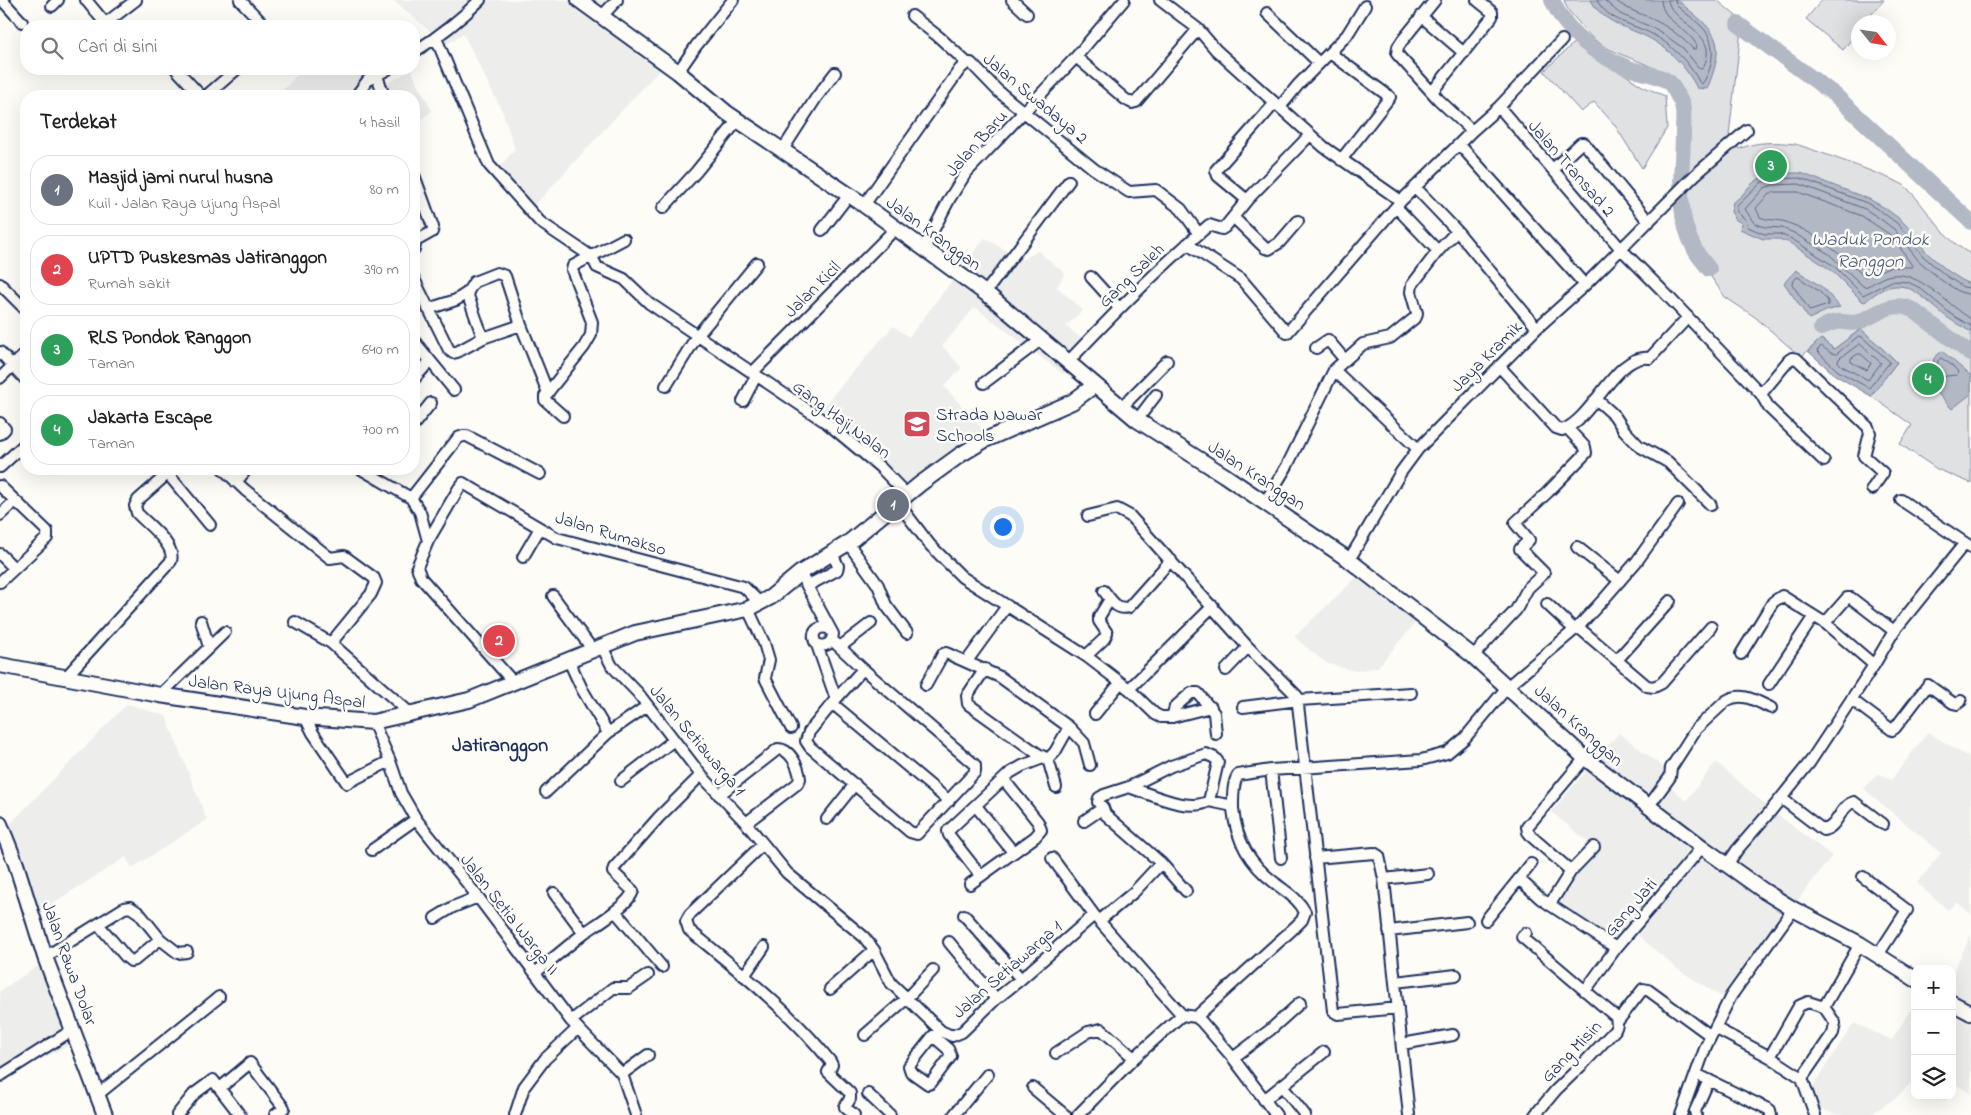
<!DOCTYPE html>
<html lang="id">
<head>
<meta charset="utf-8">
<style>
	:root { --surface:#fff; --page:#f2f2f2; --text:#202124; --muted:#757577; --line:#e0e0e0; --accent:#b45309 }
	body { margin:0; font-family:"Indie Flower",sans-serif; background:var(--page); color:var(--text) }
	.controls { position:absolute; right:15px; bottom:15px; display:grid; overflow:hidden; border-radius:10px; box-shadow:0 5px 20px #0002 }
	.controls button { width:45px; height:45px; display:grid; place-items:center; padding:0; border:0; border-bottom:1px solid var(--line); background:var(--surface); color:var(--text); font:25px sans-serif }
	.compass { position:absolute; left:1851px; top:15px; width:45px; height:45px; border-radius:50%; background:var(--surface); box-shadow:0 5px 20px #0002; rotate:120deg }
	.you { position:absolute; left:1002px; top:526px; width:18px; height:18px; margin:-12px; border:4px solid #fff; border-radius:50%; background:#1a73e8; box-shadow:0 0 0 8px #1a73e833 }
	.badge { display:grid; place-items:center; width:32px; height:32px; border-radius:50%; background:var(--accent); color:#fff; font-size:16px; font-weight:700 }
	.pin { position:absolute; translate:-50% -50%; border:2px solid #fff; box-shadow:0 1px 5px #0006 }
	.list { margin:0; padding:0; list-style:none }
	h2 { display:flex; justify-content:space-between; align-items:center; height:65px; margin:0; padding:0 20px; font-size:21px }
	h2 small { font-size:16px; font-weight:400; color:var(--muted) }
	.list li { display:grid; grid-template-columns:32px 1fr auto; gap:15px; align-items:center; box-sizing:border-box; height:70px; margin:0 10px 10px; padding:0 10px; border:1px solid var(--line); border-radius:20px }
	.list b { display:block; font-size:19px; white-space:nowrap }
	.list p { margin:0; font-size:16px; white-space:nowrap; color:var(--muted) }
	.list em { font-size:16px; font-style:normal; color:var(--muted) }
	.icon { flex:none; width:28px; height:28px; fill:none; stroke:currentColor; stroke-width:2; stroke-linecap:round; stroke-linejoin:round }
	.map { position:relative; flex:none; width:1971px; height:1115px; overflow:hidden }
	.search { position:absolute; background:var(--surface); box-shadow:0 5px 20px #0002; left:20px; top:20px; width:400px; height:55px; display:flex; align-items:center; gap:12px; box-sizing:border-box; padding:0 18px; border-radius:20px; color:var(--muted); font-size:19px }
	.panel { position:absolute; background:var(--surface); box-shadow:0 5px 20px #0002; left:20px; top:90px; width:400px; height:385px; border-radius:20px }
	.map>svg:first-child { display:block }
	.built { fill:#edeeec }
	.green { fill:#e0e1e3; stroke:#7e88a0 }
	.water { fill:#b3b8c5; stroke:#76819c }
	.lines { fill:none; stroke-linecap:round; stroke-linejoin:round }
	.shore { stroke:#586687; stroke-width:1 }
	.river { stroke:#b3b8c5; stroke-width:16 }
	.street-casing { stroke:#1b2f5e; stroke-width:14 }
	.secondary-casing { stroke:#1b2f5e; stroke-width:18 }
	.street { stroke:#fdfcf7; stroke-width:10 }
	.secondary { stroke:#fdfcf7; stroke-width:14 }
	.labels { text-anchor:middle; stroke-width:5; stroke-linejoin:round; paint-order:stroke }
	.street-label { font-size:18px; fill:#1b2f5e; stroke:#fdfcf7 }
	.poi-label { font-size:18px; fill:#1b2f5e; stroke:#fdfcf7; text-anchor:start }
	.water-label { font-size:19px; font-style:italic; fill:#49587d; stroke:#fdfcf7 }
	.quarter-label { font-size:20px; font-weight:bold; fill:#1b2f5e; stroke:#fdfcf7 }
</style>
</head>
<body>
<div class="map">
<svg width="1971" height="1115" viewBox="0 0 1971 1115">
	<rect width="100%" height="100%" fill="#fdfcf7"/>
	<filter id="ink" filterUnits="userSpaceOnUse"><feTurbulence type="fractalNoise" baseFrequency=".02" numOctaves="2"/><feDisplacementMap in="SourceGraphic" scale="10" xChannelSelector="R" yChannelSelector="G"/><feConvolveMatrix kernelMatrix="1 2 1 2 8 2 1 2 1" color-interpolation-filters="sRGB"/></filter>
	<g filter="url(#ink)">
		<path class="built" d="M393 0H615L602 14 663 66 532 208 497 170 515 149 503 113 463 33 444 47 437 37Z
			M303 69H368L376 76 374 91 411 70 432 111 414 125V96H283L280 93Z
			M985 238 1022 260 1038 251 1065 273 1057 287 1083 310 1066 326 1088 344 1063 374 975 307 942 346 962 368 944 386 993 441 916 500 851 440 815 416 893 326 909 337Z
			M1356 578 1416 622 1378 667 1355 671 1326 663 1294 637Z
			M127 704 166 716 207 820 132 868 126 857 37 913 23 876 9 825Z
			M1928 732 1971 759V914L1957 902 1948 910 1917 883 1941 853 1864 789 1878 773 1891 780Z
			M1619 733 1675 776 1670 786 1686 801 1716 762 1773 811 1832 856 1753 957 1725 999 1676 968 1632 930 1618 946 1549 904 1596 848 1551 812Z
			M1971 934V1094L1952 1082V974Z
			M44 962 72 1044 22 1068 0 1084V991Z
			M1915 1002V1079L1897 1097 1870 1115H1835L1803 1101 1854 1023 1892 1040Z"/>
		<path class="green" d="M1564 0H1717L1742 21 1729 135 1739 149C1757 141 1775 142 1795 144 1804 146 1901 181 1905 186 1927 207 1943 240 1971 254V483L1937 469 1900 444 1912 425 1871 396 1897 362 1861 329 1834 349 1821 339 1801 357 1755 317 1725 297 1707 271 1713 265 1694 241 1685 210V101C1667 58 1622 64 1591 37 1587 33 1583 27 1579 23 1573 16 1566 9 1564 0Z
			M1822 0H1884L1865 22H1858V31L1843 50 1806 19Z
			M1576 41 1642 86 1665 96 1667 128 1642 168 1614 124 1594 102 1581 112 1544 71Z"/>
		<path class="water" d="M1591 0H1677C1716 32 1728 38 1707 89L1697 88C1686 67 1670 49 1649 38 1628 27 1602 23 1591 0Z
			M1801 173 1869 199 1885 208 1901 220 1912 231 1927 253 1948 271 1965 282 1971 284V332C1963 327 1955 323 1948 318 1918 295 1902 268 1865 302L1862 301 1831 270 1790 243 1779 239H1763L1740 229 1742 223 1736 220 1731 212 1733 202C1740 198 1743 194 1748 188 1761 172 1782 173 1801 173Z
			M1796 270 1822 287 1840 307 1826 311 1809 319 1784 283Z
			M1861 329 1897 362 1871 396 1835 375 1808 351 1821 339 1834 349Z
			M1942 351 1971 376V394L1952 409 1930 385 1934 358Z"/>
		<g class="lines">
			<path class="shore" d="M1597 0C1607 21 1633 24 1652 34 1672 45 1689 62 1700 83L1702 84C1713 69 1717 44 1704 29 1696 20 1685 13 1677 6L1675 0
				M1604 0 1620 14 1656 29 1683 48 1699 68 1702 69C1724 33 1670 23 1668 0
				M1615 0C1628 11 1644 14 1658 22 1670 28 1684 39 1693 49H1696L1697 46C1689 28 1662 22 1661 0
				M1775 192H1798L1862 216 1889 234 1897 243 1913 267H1889L1865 277C1841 255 1817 233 1786 222 1777 219 1769 221 1760 217L1756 208 1768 195Z
				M1796 278 1798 277 1819 291 1828 301V305L1810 311 1792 284Z
				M1971 288 1963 287 1945 275 1923 256 1898 224 1882 212 1867 203 1800 178 1772 179 1762 182 1737 206V212L1746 220 1748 227 1764 234H1779L1792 239 1834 266 1863 295 1892 281 1908 282 1920 288 1952 315 1971 326
				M1971 295 1960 292 1941 280 1918 260 1894 229 1879 218 1865 209 1818 191 1799 184 1773 185 1764 188 1745 209 1754 223 1765 227 1782 228 1794 233 1829 254 1864 287C1873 285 1881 276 1892 275 1919 271 1948 305 1971 319
				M1859 336 1862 337 1890 362 1869 388 1838 371 1817 351 1821 346 1831 353 1836 354Z
				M1860 344 1881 363 1868 380 1842 366 1838 362 1839 359Z
				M1858 354H1861L1871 363 1867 370 1851 362V359Z
				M1941 358 1953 366 1959 373 1957 375 1946 376 1938 384 1936 382 1938 361Z"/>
			<path class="river" d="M1552 0C1566 32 1594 54 1626 67 1639 73 1657 73 1669 82 1673 86 1678 96 1681 102 1685 110 1683 123 1683 132 1683 172 1674 210 1694 248 1697 255 1704 262 1709 269
				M1738 24 1835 95 1971 222
				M1821 328C1828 324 1835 321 1843 322 1848 322 1854 324 1858 322 1878 315 1891 299 1913 310L1971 354"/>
			<defs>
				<path id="street" d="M2 0 22 22
					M86 0 105 23
					M240 0 265 26
					M1012 0 1027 14
					M1160 0 1198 29 1216 50 1324 147 1401 201 1459 144 1585 285
					M1435 0 1402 41 1398 47 1397 54 1438 99 1472 131 1459 144
					M52 6 58 0
					M1267 13 1319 63
					M602 16 617 0
					M912 16 939 37 967 63
					M1421 16 1464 53
					M102 26 136 0
					M436 38 489 165 540 222 592 257 597 267 624 279 649 303 827 423 880 467 907 495
					M414 52C438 37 460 20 480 0
					M1330 53 1390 97 1341 160
					M1076 57 1125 99 1132 103 1136 102 1198 29
					M176 69 201 96
					M678 72 696 46 733 0
					M377 76 384 96
					M1432 92 1492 17V12L1477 0
					M206 96 237 69
					M356 96 368 80 388 69
					M1280 107 1298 85 1347 35 1365 6
					M1499 107 1621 249 1661 289 1761 394 1769 408 1824 461
					M1472 131 1499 107 1562 40
					M782 151 816 98 835 73
					M1553 169 1581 143H1584L1649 222
					M414 175 433 227 432 232 416 241 414 249
					M1415 187 1457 231 1537 328
					M1247 200 1218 176 1216 170 1275 103
					M864 205 960 69 967 63H971L998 91 1094 169 1129 192 1156 190 1181 209 1199 234
					M1396 207 1438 251
					M663 208 696 172 738 120
					M1233 217 1265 248 1269 249 1279 243 1298 221
					M822 230 849 195
					M1187 244 1241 279 1287 333 1401 201
					M924 248 950 198 966 173 1076 57 1124 0
					M1091 277 1119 308
					M414 279 449 350 453 353 457 352 483 338
					M0 284 26 310
					M467 293 483 338 521 325
					M985 293 1069 181
					M428 309 456 300 467 293 474 282 497 273 505 276 521 325 548 393
					M414 341 454 390
					M1316 348 1328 340 1345 360
					M0 352 26 380
					M1068 362C1113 314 1159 268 1209 225L1222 229 1225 227 1247 200 1310 135
					M1499 366 1556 428 1562 430C1593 420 1616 352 1650 358L1688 317
					M1334 370 1418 449
					M752 373 896 228
					M0 378 26 353
					M414 379 430 361
					M984 383 1042 339
					M666 386 697 336 757 263
					M1761 394 1789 360 1792 358 1797 359 1868 427 1870 433 1864 456 1883 473 1872 489
					M1596 399 1614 415 1624 430 1639 446 1668 462 1711 505
					M743 401 756 376
					M1121 408 1167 361
					M563 416 545 400V396L584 347 591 335 592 322 572 270 573 266 624 239
					M1137 420 1156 395
					M0 423 5 429 0 434
					M414 424 431 403
					M0 467 26 443
					M223 469 245 490 330 558 344 556 374 578 376 583 371 594 331 643 411 714
					M361 469 411 498 420 512 428 541
					M168 474 210 525
					M236 482 247 469
					M0 486 47 531V538L0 582
					M411 498 458 438 463 436H467L540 474
					M1901 500 1971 547
					M1265 502 1287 466 1334 370 1363 344 1390 338 1416 317 1417 313 1411 292 1412 285 1438 251 1457 231
					M898 503 930 545 962 577 1086 656 1129 689 1155 714 1161 717H1172L1211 707
					M0 515 15 501
					M1088 516 1117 509 1130 516 1248 647 1297 696 1333 1011 1338 1014 1398 1008
					M848 543 878 585 886 605 907 633
					M1577 547 1620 581
					M0 554 14 568
					M523 557 540 528
					M1349 560 1401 472 1418 449 1537 328 1585 285 1695 175 1747 130
					M800 573 833 634C832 644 826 647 817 645
					M807 586 837 570 838 566 832 553
					M1104 591C1111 600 1117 611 1129 607L1171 560
					M553 596 592 649
					M1547 604 1575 630
					M748 609 764 643 769 660 765 678 791 728
					M201 621 209 647
					M295 622 331 643
					M1825 623 1847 598H1851L1894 631
					M1578 627 1647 686 1654 687 1662 683 1711 627
					M830 629C817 624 809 634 817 645L836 699 809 732 806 741 810 747 910 832 917 834 975 772V765L863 669 832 640
					M601 645 612 666 638 693 701 775 746 823 787 873 864 937 874 950 891 983 941 1031 952 1036 962 1032 996 999 1021 979 1094 915 1182 1015 1196 1017 1201 1021 1233 1058 1276 1115
					M840 647 871 623
					M1741 654 1773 602 1782 596 1825 623 1874 665
					M1086 656 1104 639 1107 633 1099 621V617L1110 599
					M1473 656 1516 610 1528 588 1544 573 1520 549 1529 540 1515 523 1548 492 1586 453 1585 447 1568 429
					M1617 660 1670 601
					M569 661 582 689 608 733
					M967 661 1007 606
					M985 669 967 696 968 704 1038 754 1048 759 1056 787
					M1226 670 1248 647
					M65 678 171 561C176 545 148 525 137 513L135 506 138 500 173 469
					M514 683 421 578 417 567 428 541 459 488 463 483 557 538 744 587 761 604
					M1769 684 1814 616
					M926 685 943 654 946 653 1000 677 1069 727 1084 743 1090 765
					M1129 689 1213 606
					M160 695 225 632
					M836 699 863 669
					M1852 700 1892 730 1895 728 1928 685 1953 703 1957 704 1961 701
					M833 704 949 801
					M1243 707 1299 700 1411 693
					M1095 714 1120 683
					M305 717 313 733 347 783 390 761
					M1172 717 1175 707 1191 693H1198L1214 713 1216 734
					M373 722 390 761 401 793 416 819 478 897 571 1021 622 1074 636 1115
					M1048 759 1055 752 1069 727
					M1271 770 1281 858
					M621 781 674 740
					M1129 787C1150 794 1189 813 1209 801L1233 806
					M546 792 608 733 647 706
					M719 795 778 749C791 749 799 768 800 779L797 784 746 823
					M1781 798 1823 830C1838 828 1840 805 1854 802L1883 824
					M976 806 1013 852
					M1648 807 1670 777 1671 768 1696 729 1726 701C1742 691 1756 701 1771 708
					M1103 808 1098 802 1099 798 1104 795 1129 787 1171 766 1206 754 1215 758 1218 762 1209 801
					M827 819 855 784
					M1084 821 1103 808 1105 814 1161 863 1134 892 1099 921
					M763 844 690 914 686 921 689 930C739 971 790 1011 830 1061L832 1065 828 1072 850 1093V1099L845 1107 854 1115
					M372 850 416 819
					M1052 858 1094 915
					M1315 858 1374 853 1379 856 1384 879 1409 1115
					M1161 863 1186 891
					M1727 865 1737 850 1769 813 1810 762 1874 665 1894 631 1965 543
					M1571 871 1532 837 1528 832 1527 827 1585 758
					M981 876 949 835 948 831 1010 773 1022 766 1043 758
					M1863 877 1907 910 1878 955
					M1384 879 1428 874
					M1519 879 1541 899 1616 948
					M970 884 1035 837 1041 830 1038 822 1004 780
					M1550 904 1571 871 1594 847
					M615 911 662 967
					M964 915 1021 979
					M435 918 453 907 478 897
					M1486 920 1531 864
					M98 924 126 957 131 961 135 960 160 939
					M1389 931 1467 922
					M584 933C597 924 629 905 633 891L613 872 614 868 659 817 701 775
					M1526 933 1522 937 1616 1017 1617 1025 1615 1030 1585 1062 1556 1090 1535 1115
					M949 942 996 999
					M45 957 124 908 130 907 139 913 160 939 178 953 187 952
					M535 973 584 933 554 893
					M744 976 764 947
					M1395 982 1456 975
					M830 989 874 950
					M1585 991 1616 948 1702 847
					M1196 1017 1295 927 1302 920 1305 912C1298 898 1287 893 1275 883 1250 864 1236 841 1233 809 1233 799 1232 784 1238 775L1271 770 1421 760 1447 753 1465 738 1508 686 1578 627 1604 599 1637 561 1678 504
					M571 1021 613 988H629L648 975
					M1618 1021 1643 989 1648 990 1711 1036
					M1715 1028 1770 1057
					M865 1035 906 999 933 970
					M933 1036 948 1049 951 1056 931 1083 928 1084 911 1072 909 1066 933 1036 941 1031
					M1402 1044 1453 1035
					M1056 1053 1088 1032 1101 1029 1134 1058 1078 1115
					M1134 1058 1182 1015
					M1233 1058 1270 1030 1300 1003
					M622 1074 648 1055
					M1696 1074 1770 1110 1771 1115
					M0 1076 74 1029
					M1802 1078 1833 1033 1835 1023 1824 1007 1860 944
					M1282 1086 1305 1115
					M220 1088 250 1063 284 1108 275 1115
					M1033 1088 1065 1115
					M868 1094 890 1115
					M97 1095 219 997
					M1264 1100 1324 1052
					M177 1115 194 1094 213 1080 240 1115
					M515 1115 524 1087 545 1059 578 1028
					M954 1115 988 1074
					M1681 1115 1706 1046 1731 996 1793 909
					M1696 1115 1695 1111 1709 1080
					M1815 1115 1802 1078 1770 1057 1799 1006 1808 1002 1824 1007"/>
				<path id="secondary" d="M579 0 678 72 727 113 864 205 992 298 1137 420 1224 475 1349 560 1473 656 1585 758 1702 847 1764 891 1793 909 1860 944 1915 979
					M0 665 160 695 305 717 373 722 469 700 635 633 748 609 771 597 800 573 848 543 920 484 960 455 985 440 1072 402 1095 385
					M0 824 16 864 45 957 105 1115
					M1952 1003 1971 1013"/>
			</defs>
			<use href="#street" class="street-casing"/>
			<use href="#secondary" class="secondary-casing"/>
			<use href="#street" class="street"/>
			<use href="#secondary" class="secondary"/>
		</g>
	</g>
	<defs>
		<symbol id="school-square" viewBox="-11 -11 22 22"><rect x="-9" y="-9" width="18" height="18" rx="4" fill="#d1495b" stroke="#fdfcf7"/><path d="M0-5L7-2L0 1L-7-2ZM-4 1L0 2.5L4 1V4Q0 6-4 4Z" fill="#fff"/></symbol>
	</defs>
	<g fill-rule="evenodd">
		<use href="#school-square" x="901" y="408" width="32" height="32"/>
	</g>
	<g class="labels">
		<g class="street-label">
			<text transform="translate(1036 98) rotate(40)" y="6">Jalan Swadaya 2</text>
			<text transform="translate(976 143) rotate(-48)" y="6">Jalan Baru</text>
			<text transform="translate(1572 168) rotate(49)" y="6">Jalan Transad 2</text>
			<text transform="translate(934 233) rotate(36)" y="6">Jalan Kranggan</text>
			<text transform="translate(1131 275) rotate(-44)" y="6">Gang Saleh</text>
			<text transform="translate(812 289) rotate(-45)" y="6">Jalan Kicil</text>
			<text transform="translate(1486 356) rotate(-45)" y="6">Jaya Kramik</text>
			<text transform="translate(842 419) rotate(37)" y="6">Gang Haji Nalan</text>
			<text transform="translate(1257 475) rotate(33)" y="6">Jalan Kranggan</text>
			<text transform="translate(611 533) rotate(17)" y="6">Jalan Rumakso</text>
			<text transform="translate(277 691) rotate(7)" y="6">Jalan Raya Ujung Aspal</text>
			<text transform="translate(1579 725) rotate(42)" y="6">Jalan Kranggan</text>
			<text transform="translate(698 740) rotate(50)" y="6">Jalan Setiawarga 1</text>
			<text transform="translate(1630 907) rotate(-49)" y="6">Gang Jati</text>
			<text transform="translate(510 914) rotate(52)" y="6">Jalan Setia Warga II</text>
			<text transform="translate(70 963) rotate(70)" y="6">Jalan Rawa Dolar</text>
			<text transform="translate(1007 969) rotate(-41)" y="6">Jalan Setiawarga 1</text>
			<text transform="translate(1571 1051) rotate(-46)" y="6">Gang Misin</text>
		</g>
		<g class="poi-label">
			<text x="936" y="420">Strada Nawar<tspan x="936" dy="21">Schools</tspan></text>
		</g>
		<g class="water-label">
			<text x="1870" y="245">Waduk Pondok<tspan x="1870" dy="22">Ranggon</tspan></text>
		</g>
		<g class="quarter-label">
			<text x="500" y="751">Jatiranggon</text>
		</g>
	</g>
</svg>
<div class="controls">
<button>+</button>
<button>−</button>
<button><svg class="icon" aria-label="layers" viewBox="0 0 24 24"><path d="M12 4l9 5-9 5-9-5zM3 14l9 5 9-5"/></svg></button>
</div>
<svg class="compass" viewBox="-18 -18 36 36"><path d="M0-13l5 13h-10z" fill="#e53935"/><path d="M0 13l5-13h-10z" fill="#757577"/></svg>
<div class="you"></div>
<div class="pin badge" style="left:893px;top:505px;background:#6b7280">1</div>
<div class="pin badge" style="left:499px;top:641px;background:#e0444e">2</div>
<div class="pin badge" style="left:1771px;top:166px;background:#2e9e5b">3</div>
<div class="pin badge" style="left:1928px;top:379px;background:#2e9e5b">4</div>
<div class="search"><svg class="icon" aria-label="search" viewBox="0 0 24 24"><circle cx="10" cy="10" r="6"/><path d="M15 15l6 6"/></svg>Cari di sini</div>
<section class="panel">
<h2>Terdekat<small>4 hasil</small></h2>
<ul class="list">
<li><span class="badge" style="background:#6b7280">1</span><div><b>Masjid jami nurul husna</b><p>Kuil · Jalan Raya Ujung Aspal</p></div><em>80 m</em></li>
<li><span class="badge" style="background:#e0444e">2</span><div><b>UPTD Puskesmas Jatiranggon</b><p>Rumah sakit</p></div><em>390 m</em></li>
<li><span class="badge" style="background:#2e9e5b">3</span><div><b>RLS Pondok Ranggon</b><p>Taman</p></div><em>640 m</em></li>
<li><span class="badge" style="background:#2e9e5b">4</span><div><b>Jakarta Escape</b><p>Taman</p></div><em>700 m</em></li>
</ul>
</section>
</div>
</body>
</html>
